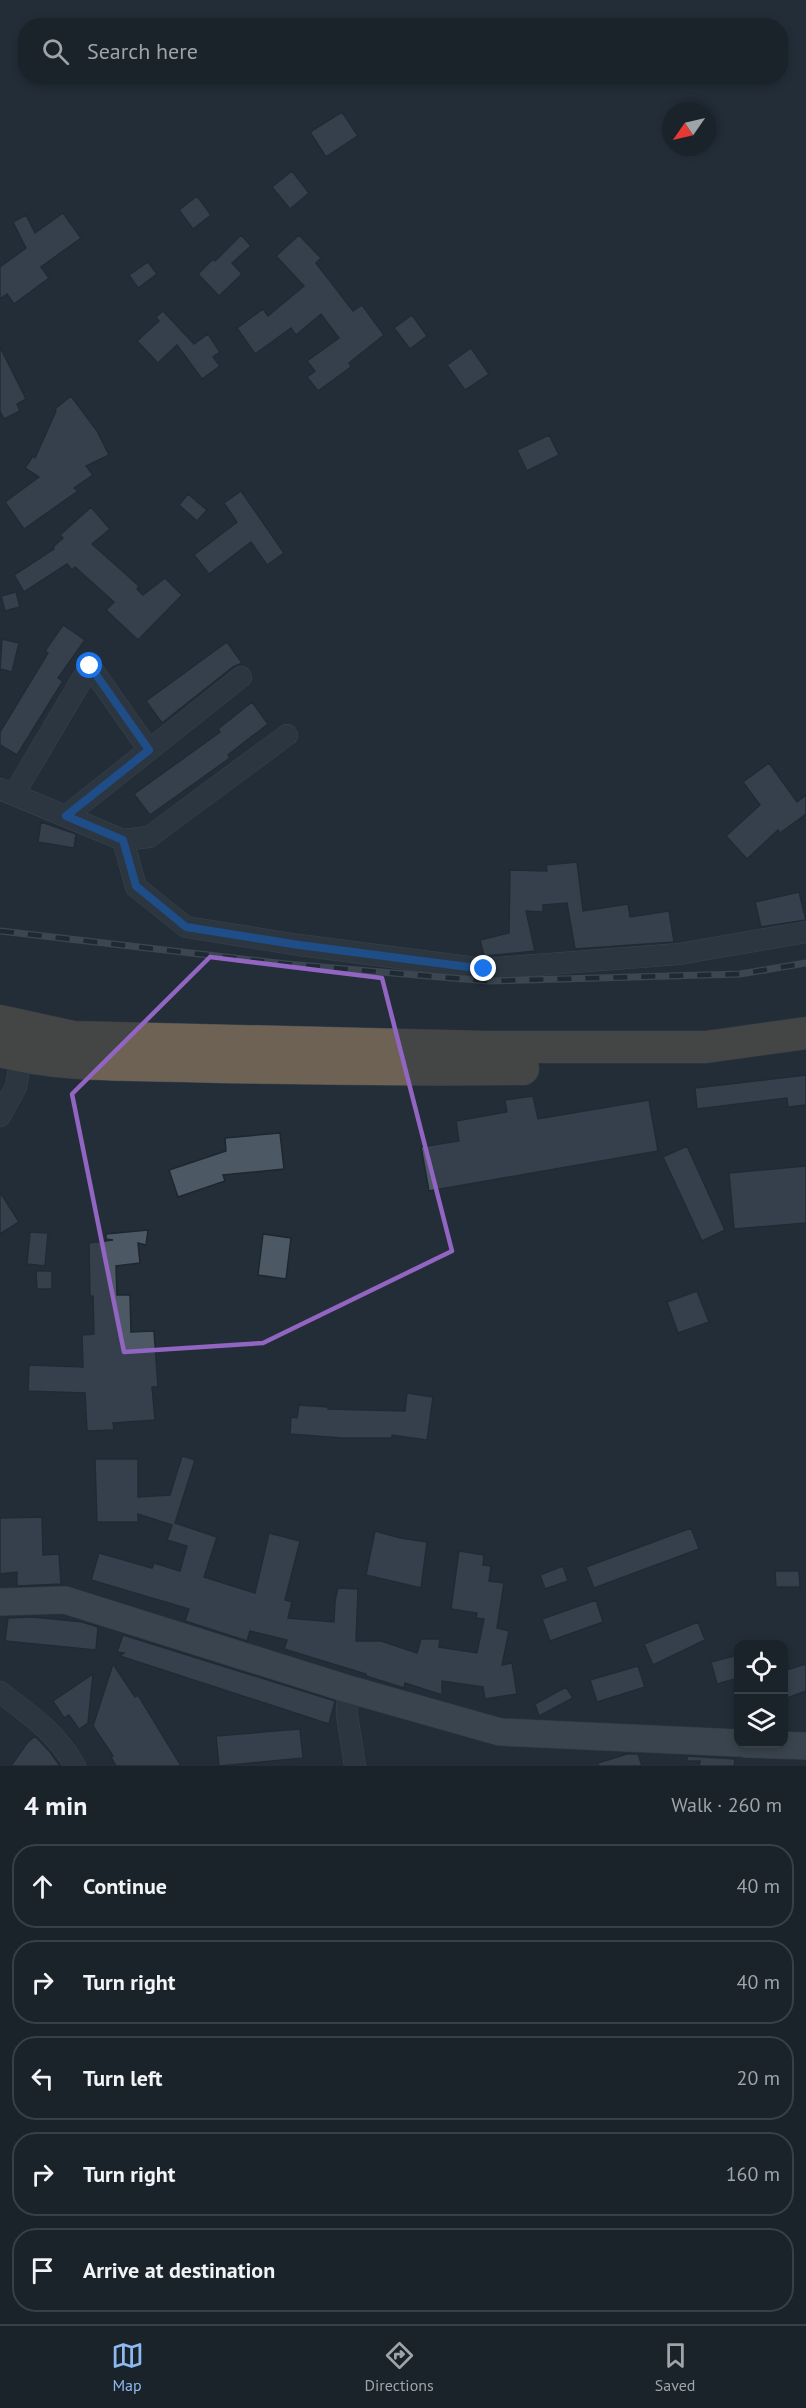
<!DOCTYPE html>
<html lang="en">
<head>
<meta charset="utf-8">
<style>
	:root { --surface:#1a222a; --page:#272f36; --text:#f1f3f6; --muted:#9fa4a8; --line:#383f47; --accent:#8cbaf0 }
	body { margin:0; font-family:"PT Sans",sans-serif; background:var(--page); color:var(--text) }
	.controls { position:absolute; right:18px; bottom:18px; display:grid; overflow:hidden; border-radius:12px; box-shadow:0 3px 9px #0003 }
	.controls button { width:54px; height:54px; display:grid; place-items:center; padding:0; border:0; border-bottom:2px solid var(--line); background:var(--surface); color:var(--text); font:30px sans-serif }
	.compass { position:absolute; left:662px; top:102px; width:54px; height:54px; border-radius:50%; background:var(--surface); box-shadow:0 3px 9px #0003; rotate:236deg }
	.stop { position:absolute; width:18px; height:18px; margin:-14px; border:4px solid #1a73e8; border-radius:50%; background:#fff }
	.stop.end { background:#1a73e8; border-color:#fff; box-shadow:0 2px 6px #0008 }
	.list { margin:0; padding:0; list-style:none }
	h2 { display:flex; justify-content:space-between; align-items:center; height:78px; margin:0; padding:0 24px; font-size:26px }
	h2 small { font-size:20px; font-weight:400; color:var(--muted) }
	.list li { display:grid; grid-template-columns:39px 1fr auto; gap:18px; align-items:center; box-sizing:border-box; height:84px; margin:0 12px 12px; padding:0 12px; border:2px solid var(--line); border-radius:24px }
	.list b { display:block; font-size:22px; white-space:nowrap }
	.list em { font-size:20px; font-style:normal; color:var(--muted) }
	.icon { flex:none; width:33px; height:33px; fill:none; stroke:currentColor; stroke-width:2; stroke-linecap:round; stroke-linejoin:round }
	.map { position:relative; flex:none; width:806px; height:1766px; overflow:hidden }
	.search { position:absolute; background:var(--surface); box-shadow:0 3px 9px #0003; left:18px; right:18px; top:18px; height:66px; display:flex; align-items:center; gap:15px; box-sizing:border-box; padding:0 21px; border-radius:24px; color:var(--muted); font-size:22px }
	.sheet { height:558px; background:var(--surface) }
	nav { display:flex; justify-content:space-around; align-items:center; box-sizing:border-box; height:84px; border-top:2px solid var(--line); background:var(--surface); font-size:16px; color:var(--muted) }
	nav a { display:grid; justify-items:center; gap:3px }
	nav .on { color:var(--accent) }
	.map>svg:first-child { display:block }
	.building { fill:#4c5864; stroke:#1e272f; stroke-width:1.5 }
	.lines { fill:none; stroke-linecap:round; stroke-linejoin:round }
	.minor-casing { stroke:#555d67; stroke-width:22 }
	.major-casing { stroke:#404952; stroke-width:28 }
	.highway-casing { stroke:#424a53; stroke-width:33 }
	.minor { stroke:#374049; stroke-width:21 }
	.major { stroke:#555f69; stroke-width:27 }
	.highway { stroke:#6e6254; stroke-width:32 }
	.rail-casing { stroke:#596470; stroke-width:7 }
	.rail { stroke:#1c252d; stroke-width:4.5; stroke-dasharray:14; stroke-linecap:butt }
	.route { stroke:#1a73e8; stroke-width:8 }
	.marked { fill:none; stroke:#9165c1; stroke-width:4.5; stroke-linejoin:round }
</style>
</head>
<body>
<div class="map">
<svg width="806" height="1766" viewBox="0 0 806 1766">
	<rect width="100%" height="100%" fill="#232e38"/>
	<path class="building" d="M342 112 358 136 326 157 310 132Z
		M292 171 309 193 290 209 272 187Z
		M197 196 211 215 193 229 179 210Z
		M63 213 81 238 41 267 49 278 14 304 7 294 0 299V267L26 248 13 222 26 215 35 233Z
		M241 235 251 246 232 263 242 274 219 296 198 274 213 259 215 261Z
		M299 235 321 258 316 263 353 311 362 305 384 335 349 363 351 367 318 391 307 377 315 371 307 361 339 338 321 314 296 335 291 328 255 354 237 328 263 309 268 316 304 286 276 256Z
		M148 262 157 274 138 288 129 275Z
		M163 311 194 344 208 334 220 352 213 357 220 366 202 379 177 345 158 363 137 341 159 321 156 317Z
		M412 315 427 336 410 349 394 328Z
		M0 347 26 399 17 404 20 411 4 419 0 411Z
		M471 348 489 374 465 390 447 365Z
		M71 396 97 431 109 455 86 466 93 475 74 488 78 491 24 529 5 502 39 477 25 468 33 456 35 458 56 411 55 409Z
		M549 435 559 455 527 471 517 450Z
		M241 491 284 553 267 565 251 542 209 574 194 555 237 522 224 503Z
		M188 494 207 510 197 521 179 505Z
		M91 507 110 529 92 544 139 586 137 589 143 595 165 578 182 595 138 640 106 610 114 602 75 567 72 570 67 564 24 592 14 575 54 549 53 547 63 538 60 535Z
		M16 592 20 607 5 611 1 596Z
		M63 625 85 640 58 678 63 681 17 755 0 745V732L48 653 45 651Z
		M2 639 19 643 12 672 0 669Z
		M227 642 242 663 233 667 162 723 146 701Z
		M252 702 268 724 228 755 230 758 150 815 134 794 220 732 218 729Z
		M769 763 797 802 806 795V814L780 833 778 830 747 859 726 836 760 805 743 782Z
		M41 822 76 834 74 848 38 842Z
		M577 862 583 911 628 904 630 917 669 911 674 942 575 949 567 903 543 905V912L526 911 535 951 484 956 480 940 509 933 510 870 547 871 546 865Z
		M799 892 806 920 761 927 755 902Z
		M806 1075V1105L788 1107 787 1098 697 1109 695 1088Z
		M533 1096 538 1119 649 1100 658 1151 429 1191 421 1147 459 1141 456 1121 507 1112 505 1100Z
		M280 1133 284 1169 223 1175 225 1181 178 1197 169 1170 226 1151 225 1138Z
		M687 1146 725 1230 702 1241 663 1157Z
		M806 1166V1223L734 1229 729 1173Z
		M0 1192 19 1222 0 1234Z
		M148 1230 146 1245 138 1243 140 1263 116 1266 117 1295H130L131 1332 154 1331 158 1387H152L155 1420 113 1423 114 1430 87 1431 85 1393 28 1391 29 1365 83 1367 82 1335 94 1334 93 1296H90L89 1243 113 1240 106 1239V1234Z
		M30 1232 48 1233 45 1266 27 1264Z
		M263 1234 291 1238 286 1279 258 1275Z
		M36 1271H52V1289H37Z
		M697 1291 709 1322 678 1333 667 1302Z
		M407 1393 433 1397 427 1440 392 1435V1438H342L290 1434 291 1417 297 1418 299 1405 328 1407V1409L405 1411Z
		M182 1456 195 1460 175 1523 217 1537 204 1577 255 1593 269 1533 300 1541 285 1600 292 1602 288 1618 334 1622 335 1601 338 1588 358 1589 356 1641H381L417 1653 421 1639H440L439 1647 477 1653 484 1619 476 1618 477 1613 451 1609 459 1551 484 1555 483 1565 491 1566 489 1581 504 1583 497 1628 509 1631 502 1665 512 1663 517 1694 485 1699 483 1687 442 1681V1695L405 1683 404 1688 366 1676V1674L284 1649 287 1640 250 1631 247 1641 185 1621 189 1609 91 1580 99 1553 152 1568 154 1563 180 1571 187 1546 167 1540 172 1525 138 1514V1522H97L95 1459H138V1497L170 1495Z
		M42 1517 43 1555 59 1554 61 1584 17 1586V1572L0 1574V1518Z
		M691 1528 699 1549 594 1588 586 1567Z
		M375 1531 400 1538 427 1542 421 1588 366 1575Z
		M563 1566 568 1581 545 1589 540 1575Z
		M775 1571H799L800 1587H776Z
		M596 1600 603 1622 550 1641 542 1619Z
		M33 1617 82 1622 98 1627 96 1650 5 1641 8 1618Z
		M698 1622 705 1640 653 1665 644 1644Z
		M123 1635 335 1701 329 1724 120 1656 124 1653 117 1652Z
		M738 1655V1678L717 1684 711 1662Z
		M113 1664 135 1697 138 1695 181 1766H116L111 1757 113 1756 93 1726Z
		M806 1664V1691L787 1698 783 1687V1671Z
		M638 1666 645 1687 597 1702 590 1680Z
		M93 1674 88 1723 79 1729 69 1715 64 1718 53 1701Z
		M566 1687 573 1698 539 1716 535 1704Z
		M300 1729 303 1758 219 1766 216 1736Z
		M35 1736 50 1752 60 1766H11L27 1743Z
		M627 1754H638L642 1766H598V1763Z
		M687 1756 735 1759 734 1766H699L700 1761H687Z"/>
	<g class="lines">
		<defs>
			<path id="minor" d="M0 789 123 840 149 837 287 735
				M14 794 90 666 149 750
				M66 816 241 677
				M123 840 136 887 186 927 299 945 484 969 679 954 806 932
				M0 1116 16 1087 21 1057
				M348 1689 347 1715 355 1766
				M0 1692C29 1714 57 1733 75 1766"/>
			<path id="major" d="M0 1602 65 1600 348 1689 500 1732 738 1743
				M746 1744 806 1746"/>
			<path id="highway" d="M0 1021 73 1037 487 1047H706L806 1033
				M0 1051C60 1067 124 1064 186 1066 298 1069 411 1070 523 1069"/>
		</defs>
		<use href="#minor" class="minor-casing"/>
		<use href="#major" class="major-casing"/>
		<use href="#highway" class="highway-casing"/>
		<use href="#minor" class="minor"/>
		<use href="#major" class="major"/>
		<use href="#highway" class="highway"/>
		<defs>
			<path id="rail" d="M0 931 286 964 488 981 740 974 806 963"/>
		</defs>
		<use href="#rail" class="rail-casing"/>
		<use href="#rail" class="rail"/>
	</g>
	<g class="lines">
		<path class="route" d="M90 666 149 750 66 816 123 840 136 886 186 927 299 945 484 969"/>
	</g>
	<path d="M0 0H806V1766H0ZM210 957 382 978 452 1251 263 1343 124 1352 72 1094Z" fill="#232e38" fill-opacity=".55" fill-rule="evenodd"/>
	<path class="marked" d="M210 957 382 978 452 1251 263 1343 124 1352 72 1094Z"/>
</svg>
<div class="controls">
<button><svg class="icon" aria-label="locate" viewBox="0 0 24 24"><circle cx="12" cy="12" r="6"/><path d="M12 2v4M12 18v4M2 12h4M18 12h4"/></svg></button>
<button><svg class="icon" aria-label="layers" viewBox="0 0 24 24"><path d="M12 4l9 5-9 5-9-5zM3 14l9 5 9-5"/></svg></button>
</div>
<svg class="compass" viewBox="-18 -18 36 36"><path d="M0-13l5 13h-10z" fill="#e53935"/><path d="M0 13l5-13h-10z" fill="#9fa4a8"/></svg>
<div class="stop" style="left:90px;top:666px"></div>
<div class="stop end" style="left:484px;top:969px"></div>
<div class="search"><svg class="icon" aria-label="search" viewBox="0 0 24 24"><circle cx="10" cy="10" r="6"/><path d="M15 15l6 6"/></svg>Search here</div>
</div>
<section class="sheet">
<h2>4 min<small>Walk · 260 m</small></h2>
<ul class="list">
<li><svg class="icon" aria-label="ahead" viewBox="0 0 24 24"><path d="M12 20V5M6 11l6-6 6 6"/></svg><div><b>Continue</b></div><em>40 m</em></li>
<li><svg class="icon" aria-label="right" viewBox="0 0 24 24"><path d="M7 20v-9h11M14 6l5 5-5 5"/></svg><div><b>Turn right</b></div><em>40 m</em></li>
<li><svg class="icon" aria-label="left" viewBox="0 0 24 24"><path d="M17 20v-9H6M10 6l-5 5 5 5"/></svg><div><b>Turn left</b></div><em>20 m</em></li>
<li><svg class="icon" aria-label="right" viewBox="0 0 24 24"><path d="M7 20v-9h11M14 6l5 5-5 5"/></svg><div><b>Turn right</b></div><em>160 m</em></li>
<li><svg class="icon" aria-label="arrive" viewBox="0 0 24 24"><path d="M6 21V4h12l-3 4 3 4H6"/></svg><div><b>Arrive at destination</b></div></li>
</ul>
</section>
<nav>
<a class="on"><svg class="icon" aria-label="map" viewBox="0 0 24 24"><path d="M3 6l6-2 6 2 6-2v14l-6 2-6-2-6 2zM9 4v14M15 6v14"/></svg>Map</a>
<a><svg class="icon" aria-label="directions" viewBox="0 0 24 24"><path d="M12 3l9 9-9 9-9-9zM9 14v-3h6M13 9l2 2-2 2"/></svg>Directions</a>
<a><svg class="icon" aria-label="saved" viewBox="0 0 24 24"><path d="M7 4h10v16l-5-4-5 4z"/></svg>Saved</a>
</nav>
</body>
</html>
